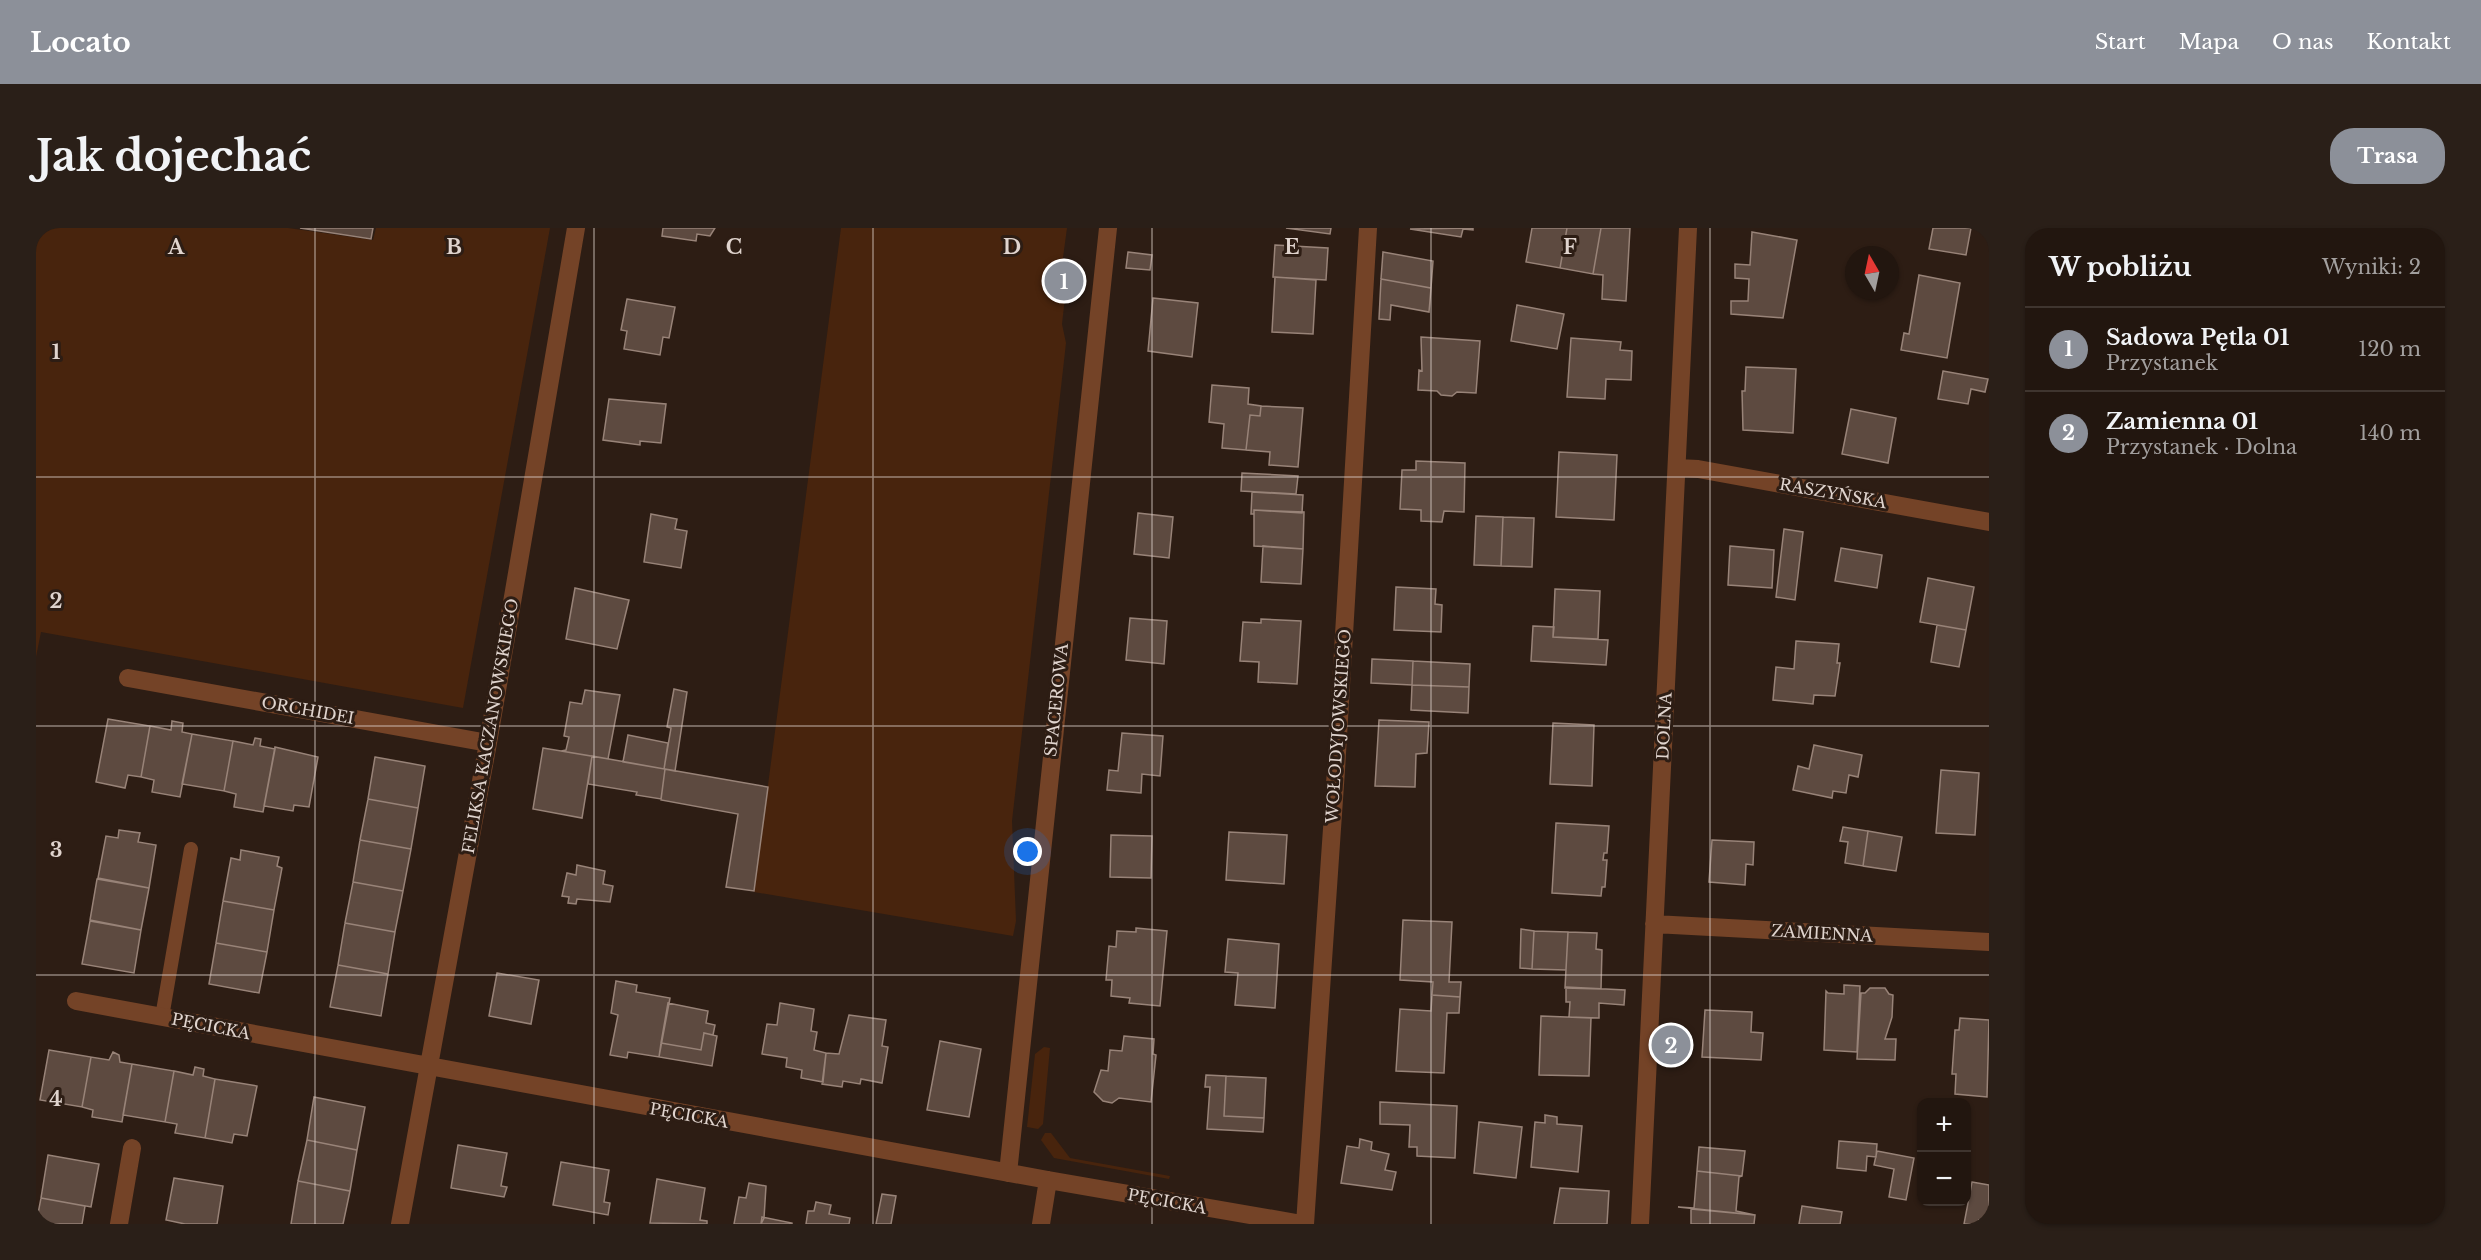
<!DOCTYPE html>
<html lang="pl">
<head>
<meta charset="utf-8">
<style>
	:root { --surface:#22160f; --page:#2a1f18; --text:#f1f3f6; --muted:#a29f9e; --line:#3f352f; --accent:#8c9099 }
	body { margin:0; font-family:"Libre Baskerville",serif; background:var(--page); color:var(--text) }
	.controls { position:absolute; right:18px; bottom:18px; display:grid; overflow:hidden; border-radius:12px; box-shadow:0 2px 4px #0004 }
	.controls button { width:54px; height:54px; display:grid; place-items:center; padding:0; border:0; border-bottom:2px solid var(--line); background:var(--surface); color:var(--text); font:30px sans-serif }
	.compass { position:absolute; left:1809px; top:18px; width:54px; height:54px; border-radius:50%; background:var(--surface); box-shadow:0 2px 4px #0004; rotate:351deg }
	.you { position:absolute; left:992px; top:624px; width:21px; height:21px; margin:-15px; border:4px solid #fff; border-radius:50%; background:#1a73e8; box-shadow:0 0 0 9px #1a73e833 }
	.badge { display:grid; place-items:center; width:39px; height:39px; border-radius:50%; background:var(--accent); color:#fff; font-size:20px; font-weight:700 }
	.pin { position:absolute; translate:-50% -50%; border:3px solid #fff; box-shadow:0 2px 6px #0006 }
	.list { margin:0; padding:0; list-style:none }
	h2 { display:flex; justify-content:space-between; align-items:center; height:78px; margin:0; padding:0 24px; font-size:26px }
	h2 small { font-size:20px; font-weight:400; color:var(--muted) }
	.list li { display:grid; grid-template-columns:39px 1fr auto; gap:18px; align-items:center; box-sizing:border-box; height:84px; padding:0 24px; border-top:2px solid var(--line) }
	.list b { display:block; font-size:22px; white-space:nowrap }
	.list p { margin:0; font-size:20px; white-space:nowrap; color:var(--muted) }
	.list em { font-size:20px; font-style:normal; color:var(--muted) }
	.map { position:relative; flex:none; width:1953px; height:996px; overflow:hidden; border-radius:24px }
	header { display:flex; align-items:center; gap:36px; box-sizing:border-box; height:84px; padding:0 30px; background:var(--accent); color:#fff }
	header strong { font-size:28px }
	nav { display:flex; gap:33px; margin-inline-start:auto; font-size:21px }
	.intro { display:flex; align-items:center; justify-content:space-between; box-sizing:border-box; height:144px; padding:0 36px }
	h1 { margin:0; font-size:42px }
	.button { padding:15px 27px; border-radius:24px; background:var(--accent); color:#fff; font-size:21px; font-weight:700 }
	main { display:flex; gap:36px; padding:0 36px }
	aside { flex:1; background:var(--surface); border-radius:24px; box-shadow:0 2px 4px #0004 }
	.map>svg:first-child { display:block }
	.green { fill:#48240d }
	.building { fill:#5d4a40; stroke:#988378; stroke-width:1.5 }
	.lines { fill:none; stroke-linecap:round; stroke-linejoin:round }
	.lane { stroke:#744327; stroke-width:14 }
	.street { stroke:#744327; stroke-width:18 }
	.grid { fill:none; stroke:#e0d4ce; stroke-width:1.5; stroke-opacity:0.55 }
	.labels { text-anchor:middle; stroke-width:6; stroke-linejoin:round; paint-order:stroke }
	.street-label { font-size:16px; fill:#e0d4ce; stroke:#2d1d14 }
	.grid-label { font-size:20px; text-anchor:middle; font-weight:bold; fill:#e0d4ce; stroke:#2d1d14; stroke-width:6; stroke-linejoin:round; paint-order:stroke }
</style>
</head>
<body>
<header>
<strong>Locato</strong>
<nav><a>Start</a><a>Mapa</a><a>O nas</a><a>Kontakt</a></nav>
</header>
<div class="intro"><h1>Jak dojechać</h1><a class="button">Trasa</a></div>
<main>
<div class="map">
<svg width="1953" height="996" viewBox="0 0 1953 996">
	<rect width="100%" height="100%" fill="#2d1d14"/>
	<path class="green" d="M0 0H252L337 12 340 0H514L427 480 5 404 0 429Z
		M805 0H1031L1026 37 1034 38 1032 46 1023 45 1021 60 1030 61 1026 96 1030 115 976 593 980 693 977 708 718 664Z
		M1008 819 1014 820 1007 896 1002 901 991 899 999 826Z
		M1009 905H1015L1034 930 1134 948 1133 951 1018 930 1005 912Z"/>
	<path class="building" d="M264 0H337L335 11Z
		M627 0H679L674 8 661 6 660 13 626 8Z
		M1250 0H1295L1294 6Z
		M1437 0V2L1427 1 1425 9 1374 1Z
		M1496 0H1531L1524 40 1490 34Z
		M1531 0H1565L1557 46 1524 40Z
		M1565 0H1594L1590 73 1566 71 1567 47 1557 46Z
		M1897 0H1935L1930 27 1893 21Z
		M1716 4 1761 12 1747 90 1695 86V73H1712L1713 51 1699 50V36L1714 37Z
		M1239 17 1292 20 1290 52 1237 49Z
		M1092 24 1116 27 1114 42 1090 40Z
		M1347 24 1397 33 1395 60 1345 51Z
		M1883 47 1924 55 1911 130 1865 122 1868 105 1873 106Z
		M1239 49 1280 52 1277 106 1236 104Z
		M1345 51 1395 60 1393 84 1355 77 1354 92 1343 91Z
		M1117 70 1162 75 1156 129 1112 123Z
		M591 71 639 79 633 110 627 109 624 127 588 121 591 103 585 102Z
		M1481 77 1528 86 1521 121 1475 113Z
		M1385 109 1444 113 1440 165 1421 164 1416 168 1405 167 1401 163 1382 162 1383 142 1386 143Z
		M1535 110 1585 114 1584 122 1596 123 1595 152 1570 151 1569 171 1531 169Z
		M1710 139 1760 141 1757 205 1707 202 1706 163H1709Z
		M1907 143 1952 151 1949 164 1935 161 1932 176 1902 171Z
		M1176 157 1213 160 1212 176 1225 178 1224 188 1214 187 1210 222 1186 220 1188 196 1173 194Z
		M573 171 630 176 625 215 604 213V217L567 212Z
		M1225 178 1267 180 1262 239 1233 237 1234 224 1210 222 1214 187 1224 188Z
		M1815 181 1860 190 1852 235 1806 226Z
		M1523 224 1581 227 1578 292 1520 289Z
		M1380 233 1429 235 1428 284 1408 283 1406 294 1385 293V282L1364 281 1366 242H1380Z
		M1206 245 1262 248 1260 266 1205 263Z
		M1216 264 1267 267 1266 285 1218 282V286H1215Z
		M1218 282 1268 284 1267 321 1218 318Z
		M1102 285 1137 289 1133 330 1098 326Z
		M615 286 641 291 639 301 651 303 645 340 608 334Z
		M1440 288 1467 289 1465 338 1438 337Z
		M1467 289 1498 290 1496 339 1465 338Z
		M1748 301 1767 304 1759 372 1740 369Z
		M1227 318 1267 321 1265 356 1225 354Z
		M1694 318 1738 322 1736 360 1692 357Z
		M1805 320 1846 327 1841 360 1799 353Z
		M1892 350 1938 359 1930 402 1884 394Z
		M1360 359 1400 361 1399 376 1406 377 1405 404 1358 402Z
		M539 360 593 372 581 421 530 411Z
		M1519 361 1564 363 1562 411 1517 409Z
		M1094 390 1131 393 1128 436 1090 432Z
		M1225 391 1265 393 1261 456 1222 454 1223 434 1204 433 1207 394 1225 395Z
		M1901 397 1930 402 1923 439 1895 434Z
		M1497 398 1518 399 1517 409 1572 412 1570 437 1495 433Z
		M1760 413 1803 416 1801 435H1804L1799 468 1778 467 1777 476 1737 472 1740 439 1758 441Z
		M1336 431 1377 433 1376 457 1335 455Z
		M1377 433 1434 436 1433 459 1376 457Z
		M1376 457 1433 459 1432 485 1375 482Z
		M638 461 651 464 639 543 628 541 635 500 631 499Z
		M549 462 584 467 572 531 525 523 530 522 533 509 528 508 534 474 546 476Z
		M72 491 114 498 105 549 92 547 89 560 60 554Z
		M1343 492 1393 494 1391 525 1380 526 1379 559 1339 558Z
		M136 493 147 495 146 504 156 506 144 569 116 564 118 552 105 549 114 498 135 502Z
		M1517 495 1558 497 1556 558 1514 556Z
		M1086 505 1127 508 1124 548 1106 546 1105 565 1071 562 1073 542 1082 543Z
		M156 506 197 513 188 563 146 556Z
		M592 507 632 515 628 541 587 534Z
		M219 510 225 511 224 518 239 521 227 584 198 579 200 566 188 563 197 513 217 517Z
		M1778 517 1826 527 1822 549 1813 547 1810 565 1797 563 1796 570 1757 562 1762 538 1773 541Z
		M239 519 282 529 273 579 258 577 257 583 228 578Z
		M507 520 556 528 546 590 497 581Z
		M556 528 629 541 625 571 600 567 601 564 552 556Z
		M339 529 389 538 382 580 332 571Z
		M629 541 732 559 718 663 690 659 702 586 625 572Z
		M1905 542 1943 545 1939 607 1900 605Z
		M332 571 382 580 375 621 324 612Z
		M1520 595 1573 598 1571 625H1568L1567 632H1571L1569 659H1566L1565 668 1516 665Z
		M1807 599 1832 603 1827 638 1809 635 1812 614 1804 613Z
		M83 602 104 605 102 614 120 617 113 660 62 650 70 608 82 610Z
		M1832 603 1866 609 1860 643 1827 638Z
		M1193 604 1251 607 1248 656 1190 652Z
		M1075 607 1116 608 1115 650 1074 649Z
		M324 612 375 621 367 663 317 654Z
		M1676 612 1718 614 1717 637 1710 636 1709 657 1673 654Z
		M205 622 243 629 241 638 246 640 238 682 187 673 195 630 204 632Z
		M541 637 569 643 567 656 577 658 574 674 541 671 540 676 532 675 533 669 526 668 531 645 540 647Z
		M61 651 113 660 105 702 54 692Z
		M317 654 367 663 359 704 309 695Z
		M187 673 238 682 231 724 180 715Z
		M1367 692 1416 694 1413 754H1425L1424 769 1396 767 1397 754 1364 752Z
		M54 693 105 702 98 745 46 736Z
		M309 695 359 704 352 746 302 737Z
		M1100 700 1131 703 1124 778 1093 775 1094 770 1075 768 1076 752H1070L1073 718 1080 719 1081 703 1100 704Z
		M1485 701 1498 703 1496 741 1484 740Z
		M1498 703 1532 704 1530 742 1496 741Z
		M1532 704 1561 705 1560 721 1566 722 1565 761 1529 760Z
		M1192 711 1243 716 1239 780 1199 777 1202 745 1189 744Z
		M180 715 231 724 223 765 173 756Z
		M302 737 352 746 345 788 294 779Z
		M461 745 503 752 495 796 453 788Z
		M580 753 601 757 600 764 634 770 623 829 592 824 591 830 574 827 582 787 575 785Z
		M1808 757 1824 758 1821 824 1788 822 1790 763 1792 765 1808 766Z
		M1530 759 1589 762 1588 777 1563 775V790L1533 789 1534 774H1530Z
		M1834 760H1849L1853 766 1857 767 1856 789 1849 811H1860L1859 832 1821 831 1825 765H1829Z
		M1396 767 1424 769 1423 785H1411L1408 845 1360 843 1364 781 1395 783Z
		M632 775 672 783 670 795 679 797 677 807 668 805 665 822 625 815Z
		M744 775 778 781 775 803 781 804 778 822 790 825 787 854 765 850 766 842 750 839 751 830 726 826 731 796 741 797Z
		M1669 782 1716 784 1715 804 1727 805 1725 832 1666 829Z
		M813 787 850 792 846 818 852 819 846 855 825 851 824 856 807 853 806 859 786 856 790 825 803 826Z
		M1505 788 1555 790 1553 848 1503 847Z
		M1924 790 1953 792 1951 869 1919 866 1920 846H1916L1919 802H1923Z
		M668 805 681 808 676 838 623 829 625 815 665 822Z
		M1088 808 1118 811 1117 826 1120 827 1115 874 1083 870 1076 875 1067 873 1058 864 1065 842 1072 843 1074 822 1086 823Z
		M904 813 945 821 933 889 891 882Z
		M13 822 55 829 46 879 4 872Z
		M77 824 83 827 84 834 96 836 86 894 56 889 57 882 46 879 55 829 73 832Z
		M96 836 138 843 129 894 87 887Z
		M159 839 168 841 167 848 179 851 169 910 139 905 141 896 129 894 138 843 157 847Z
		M1170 847 1190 848 1188 888 1228 890 1227 904 1171 901 1174 859H1169Z
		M1190 848 1230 850 1228 890 1188 888Z
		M179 851 221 858 211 908 198 906 196 915 169 910Z
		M278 869 329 879 321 922 271 912Z
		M1344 874 1421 878 1419 930 1381 928V919H1373L1374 897 1344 896Z
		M1509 887 1521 889V896L1546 898 1542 944 1495 939 1499 894 1509 895Z
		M1443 894 1486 899 1480 950 1438 945Z
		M1324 911 1336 914 1335 922 1353 926 1349 942 1360 944 1356 962 1305 955 1311 918 1323 920Z
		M271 912 321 922 314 963 262 953Z
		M1803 913 1841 916 1840 929 1831 928 1830 943 1801 940Z
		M422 917 471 925 465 958 471 959 468 969 415 960Z
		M1663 919 1709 923 1706 948 1661 943Z
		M1841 923 1878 930 1870 972 1853 969 1858 941 1838 937Z
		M12 927 63 936 55 979 5 970Z
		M525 934 573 942 568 974 574 975 572 987 517 977Z
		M1661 943 1706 948 1703 949 1700 983 1719 987 1642 979 1658 980Z
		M138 950 187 958 181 996H149L130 992Z
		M621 951 669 960 664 992 671 993V996L614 995Z
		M262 953 314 963 307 996H255Z
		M1936 954 1953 957V993L1943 992V996H1928Z
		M713 955 730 958 728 990 725 996H698L703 969 710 970Z
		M1524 960 1573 963 1571 996H1518Z
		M846 966 860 968 855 996H840Z
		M5 970 49 978 46 996H0Z
		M780 974 795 977 793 986 814 990 813 996H770L772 983H778Z
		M1766 978 1806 984 1804 996H1763Z
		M1655 981 1719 987 1718 996H1655Z
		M726 989 756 995V996H725Z"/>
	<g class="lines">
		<path class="lane" d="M126 789 155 621"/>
		<path class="street" d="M1641 240 1662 241 1953 294
			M92 450 452 515
			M1618 696 1953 714
			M40 773 1012 952 1266 996
			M972 945C1004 630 1037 315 1072 0
			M83 996 96 920
			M364 996 452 515 540 0
			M1005 996 1012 952
			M1269 996 1300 542 1332 0
			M1604 996 1652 0"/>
	</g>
	<path class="grid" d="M279 0V996M558 0V996M837 0V996M1116 0V996M1395 0V996M1674 0V996M0 249H1953M0 498H1953M0 747H1953"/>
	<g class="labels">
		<g class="street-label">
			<text transform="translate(1797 265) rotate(10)" y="6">RASZYŃSKA</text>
			<text transform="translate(1020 472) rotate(-84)" y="6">SPACEROWA</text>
			<text transform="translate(272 482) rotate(10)" y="6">ORCHIDEI</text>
			<text transform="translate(454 498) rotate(-80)" y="6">FELIKSA KACZANOWSKIEGO</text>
			<text transform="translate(1302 498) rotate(-86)" y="6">WOŁODYJOWSKIEGO</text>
			<text transform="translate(1628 498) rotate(-87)" y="6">DOLNA</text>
			<text transform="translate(1786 705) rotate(3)" y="6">ZAMIENNA</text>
			<text transform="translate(175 798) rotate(11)" y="6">PĘCICKA</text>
			<text transform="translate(653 887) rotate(10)" y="6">PĘCICKA</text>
			<text transform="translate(1131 973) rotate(10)" y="6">PĘCICKA</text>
		</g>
	</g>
	<g class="grid-label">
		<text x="140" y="26">A</text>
		<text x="418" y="26">B</text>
		<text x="698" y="26">C</text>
		<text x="976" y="26">D</text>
		<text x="1256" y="26">E</text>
		<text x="1534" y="26">F</text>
		<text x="20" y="131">1</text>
		<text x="20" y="380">2</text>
		<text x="20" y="629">3</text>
		<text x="20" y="878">4</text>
	</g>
</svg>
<div class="controls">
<button>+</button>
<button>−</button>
</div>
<svg class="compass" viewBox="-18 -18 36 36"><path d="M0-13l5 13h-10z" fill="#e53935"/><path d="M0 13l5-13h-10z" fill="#a29f9e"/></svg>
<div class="you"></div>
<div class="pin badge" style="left:1028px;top:53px">1</div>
<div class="pin badge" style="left:1635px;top:817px">2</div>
</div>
<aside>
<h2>W pobliżu<small>Wyniki: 2</small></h2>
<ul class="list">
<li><span class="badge">1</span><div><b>Sadowa Pętla 01</b><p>Przystanek</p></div><em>120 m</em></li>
<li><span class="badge">2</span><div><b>Zamienna 01</b><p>Przystanek · Dolna</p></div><em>140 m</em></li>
</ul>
</aside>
</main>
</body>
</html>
